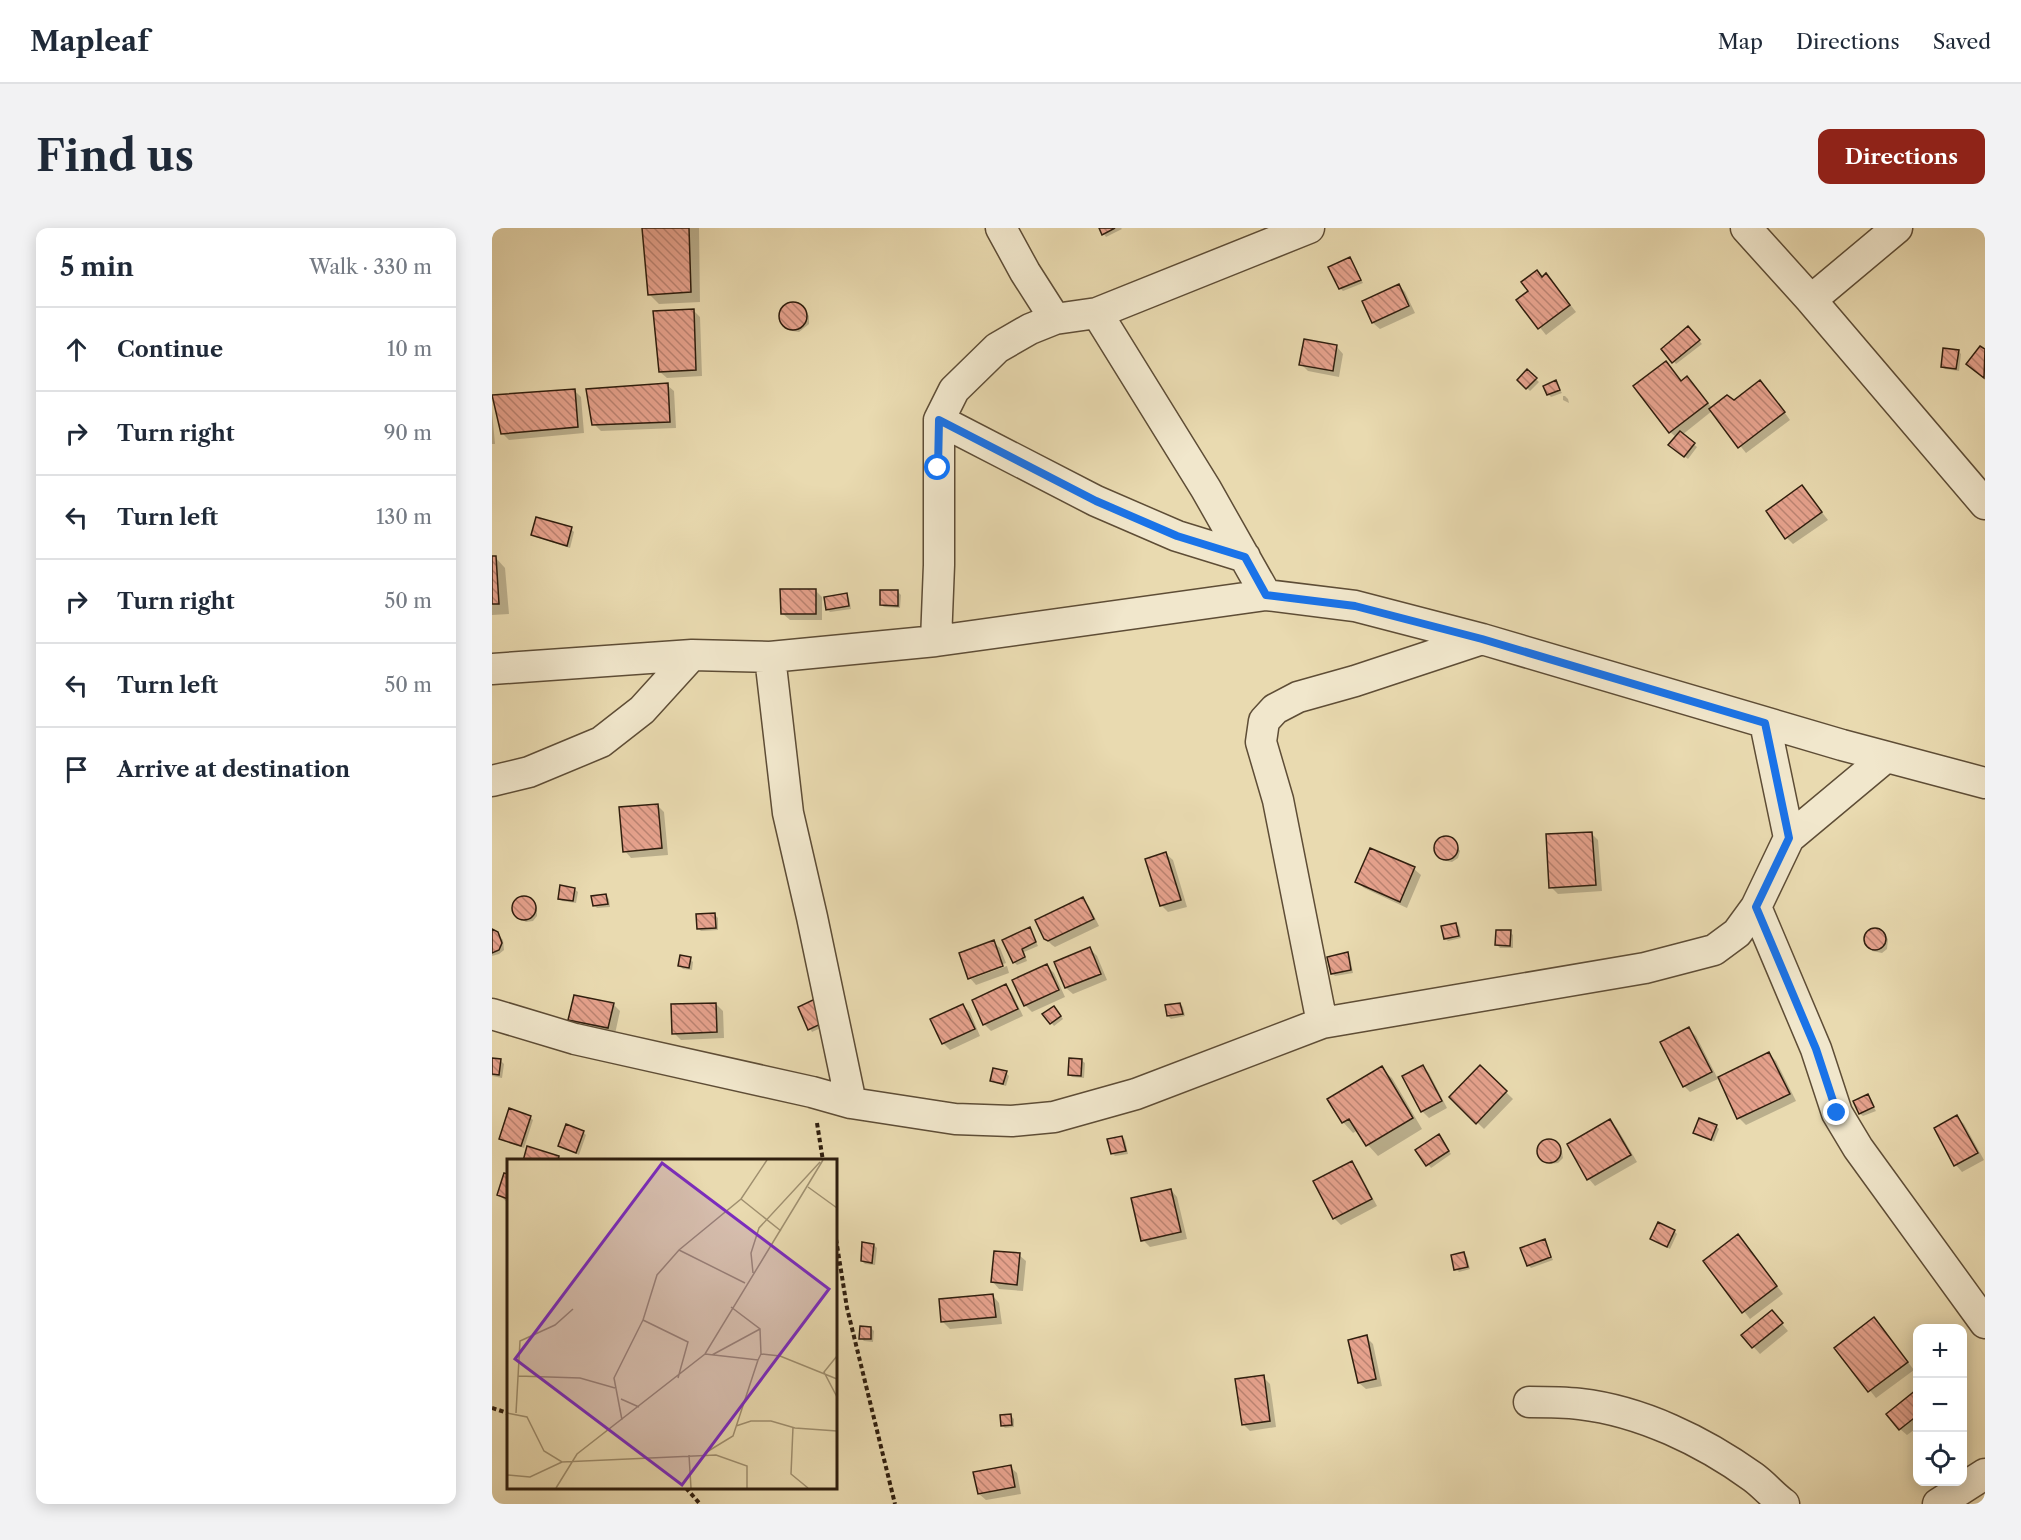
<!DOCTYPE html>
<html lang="en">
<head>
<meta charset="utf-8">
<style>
	:root { --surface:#fff; --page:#f2f2f3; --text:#1f2937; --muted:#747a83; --line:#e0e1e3; --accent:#8f2418 }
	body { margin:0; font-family:"Libre Caslon Text",serif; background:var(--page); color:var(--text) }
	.controls { position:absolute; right:18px; bottom:18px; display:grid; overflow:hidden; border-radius:12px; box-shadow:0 3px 15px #0003 }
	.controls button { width:54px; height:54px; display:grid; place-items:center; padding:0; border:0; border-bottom:2px solid var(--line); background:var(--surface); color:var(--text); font:30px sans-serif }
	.stop { position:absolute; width:18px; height:18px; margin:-14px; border:4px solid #1a73e8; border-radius:50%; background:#fff }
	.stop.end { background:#1a73e8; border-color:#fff; box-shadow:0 2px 6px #0008 }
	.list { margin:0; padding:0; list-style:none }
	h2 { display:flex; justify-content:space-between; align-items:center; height:78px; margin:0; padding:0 24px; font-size:26px }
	h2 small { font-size:20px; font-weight:400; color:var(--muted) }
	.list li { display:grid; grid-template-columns:39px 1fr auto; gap:18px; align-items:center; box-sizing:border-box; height:84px; padding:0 24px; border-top:2px solid var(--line) }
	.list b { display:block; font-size:22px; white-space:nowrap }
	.list em { font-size:20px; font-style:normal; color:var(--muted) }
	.icon { flex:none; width:33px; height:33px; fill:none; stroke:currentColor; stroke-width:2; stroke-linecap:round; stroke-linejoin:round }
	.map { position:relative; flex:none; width:1493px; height:1276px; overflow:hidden; border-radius:12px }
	header { display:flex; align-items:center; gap:36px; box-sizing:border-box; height:84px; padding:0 30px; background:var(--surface); border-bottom:2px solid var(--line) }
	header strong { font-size:28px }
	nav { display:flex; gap:33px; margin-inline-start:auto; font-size:21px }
	.intro { display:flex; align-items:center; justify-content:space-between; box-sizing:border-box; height:144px; padding:0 36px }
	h1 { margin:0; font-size:42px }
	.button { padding:15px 27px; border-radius:12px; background:var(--accent); color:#fff; font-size:21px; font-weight:700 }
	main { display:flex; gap:36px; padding:0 36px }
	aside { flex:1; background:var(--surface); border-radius:12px; box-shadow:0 3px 15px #0003 }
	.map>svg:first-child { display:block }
	.shadow { fill:#0003 }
	.building { fill:url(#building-back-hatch); stroke:#2f1e0e; stroke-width:1.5 }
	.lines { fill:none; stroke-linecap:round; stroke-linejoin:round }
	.street-casing { stroke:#5e4d36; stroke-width:33 }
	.path { stroke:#2f1e0e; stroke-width:4; stroke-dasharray:4.5 3; stroke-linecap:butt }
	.street { stroke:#f1e7cc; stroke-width:30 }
	.route { stroke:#1a73e8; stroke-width:8 }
	.inset-road { fill:none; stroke:#9f8f6f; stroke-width:1.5 }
	.view { fill:#7b2cbf; fill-opacity:0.15; stroke:#7b2cbf; stroke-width:3 }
	.inset-edge { fill:none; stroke:#2f1e0e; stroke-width:3 }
</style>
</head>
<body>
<header>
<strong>Mapleaf</strong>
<nav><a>Map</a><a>Directions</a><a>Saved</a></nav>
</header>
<div class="intro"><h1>Find us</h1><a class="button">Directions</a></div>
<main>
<aside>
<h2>5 min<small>Walk · 330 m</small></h2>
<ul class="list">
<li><svg class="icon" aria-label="ahead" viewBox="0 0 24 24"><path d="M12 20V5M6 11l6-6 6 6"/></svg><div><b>Continue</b></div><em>10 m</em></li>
<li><svg class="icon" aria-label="right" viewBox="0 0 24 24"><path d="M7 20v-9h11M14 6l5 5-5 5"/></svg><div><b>Turn right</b></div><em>90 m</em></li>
<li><svg class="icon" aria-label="left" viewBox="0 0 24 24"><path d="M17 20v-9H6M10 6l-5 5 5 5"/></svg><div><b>Turn left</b></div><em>130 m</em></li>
<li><svg class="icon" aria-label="right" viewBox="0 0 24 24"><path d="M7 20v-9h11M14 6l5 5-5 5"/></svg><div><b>Turn right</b></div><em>50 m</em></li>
<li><svg class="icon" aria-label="left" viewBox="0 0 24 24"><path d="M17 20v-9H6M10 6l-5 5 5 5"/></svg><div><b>Turn left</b></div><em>50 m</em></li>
<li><svg class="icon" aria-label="arrive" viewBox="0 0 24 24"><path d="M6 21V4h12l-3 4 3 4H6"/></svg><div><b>Arrive at destination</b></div></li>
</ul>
</aside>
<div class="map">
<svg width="1493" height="1276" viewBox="0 0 1493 1276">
	<defs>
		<pattern id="building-back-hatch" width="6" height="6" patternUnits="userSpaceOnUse" patternTransform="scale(1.5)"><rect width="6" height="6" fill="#e6a28d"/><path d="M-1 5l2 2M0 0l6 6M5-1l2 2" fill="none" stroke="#bb8372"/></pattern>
	</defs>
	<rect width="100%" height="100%" fill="#e9dab0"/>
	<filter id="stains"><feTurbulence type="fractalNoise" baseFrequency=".00333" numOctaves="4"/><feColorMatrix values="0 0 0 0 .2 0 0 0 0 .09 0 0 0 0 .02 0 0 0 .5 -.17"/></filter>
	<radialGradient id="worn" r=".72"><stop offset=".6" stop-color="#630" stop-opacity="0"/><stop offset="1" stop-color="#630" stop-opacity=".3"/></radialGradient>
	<path class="shadow" d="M151 0H207L208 74 167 76 157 66Z
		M608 0H629L630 1 614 9Z
		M858 30 871 55 851 63 848 60Z
		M1045 44 1051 50 1054 47 1061 54 1084 84 1054 107 1026 72 1038 63Z
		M907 57 913 64 923 85 888 101 881 95 872 73Z
		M296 76 309 77 317 88V96L307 104 300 103 288 89 290 81Z
		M201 82 208 89 210 148 175 150 168 144Z
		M1196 100 1210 116 1184 136 1171 121Z
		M845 119 851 126 847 149 816 143 809 136Z
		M1466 123 1469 126 1467 143 1453 141 1450 138Z
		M1174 135 1190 154 1202 157 1220 180 1275 160 1298 192 1254 225 1220 183 1190 207 1205 219 1196 231 1181 220 1184 209 1178 204Z
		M1035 143 1047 154 1038 163 1027 152Z
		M1063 154 1070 165 1059 169 1056 166Z
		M175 157 182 163 184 200 109 203 102 196Z
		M82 162 89 169 92 205 17 212 10 205Z
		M1071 168H1073L1076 171 1077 175 1071 172Z
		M0 183 3 216H0Z
		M1310 259 1336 292 1301 316 1295 310Z
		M79 301 82 304 78 320 44 309 41 306Z
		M3 329 13 340 17 386 0 387V330Z
		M323 362 330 369V392H298L291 386Z
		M406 364 409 367 408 380 392 379 389 376Z
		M354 367 357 370 359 381 338 384 335 381Z
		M165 577 172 584 176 627 139 630 133 623Z
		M1099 605 1106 612 1110 663 1066 666 1059 659Z
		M949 611H959L962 614 968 623 966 630 960 634 954 633 945 625 944 616Z
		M674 626 681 632 695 679 676 684 669 677Z
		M922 641 929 647 915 680 872 660 865 653Z
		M82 661 86 664 84 675 70 673 67 670Z
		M114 668 117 671 118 679 105 680 102 677Z
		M36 670 45 678V688L41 693 34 694 24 688 21 677 25 671Z
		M590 671 597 678 607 698 563 719 560 717 553 710Z
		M223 687 226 690V702L209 703 206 700Z
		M964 696 967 699 969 710 956 713 953 710Z
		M538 701 546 718 532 724 535 733 525 737 522 734Z
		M1381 701 1387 702 1396 711 1395 721 1390 725 1380 723 1373 710 1375 704Z
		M0 703 5 705 11 712 12 722 7 726 0 728Z
		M1018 704 1021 707V720H1008L1005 717Z
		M501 714 508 720 514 735 479 748V751L515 738 517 745 484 757 478 750Z
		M598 721 605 728 615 752 581 766 574 760 564 735Z
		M855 726 858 729 861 745 843 748 840 745Z
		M198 731 201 734 200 742 191 741 188 738Z
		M555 738 562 745 573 769 540 784 533 777Z
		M514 758 520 765 531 788 499 803 492 796Z
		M121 776 128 783 123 806 85 798 78 792Z
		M224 776 231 783 232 810 189 812 182 805Z
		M688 776 691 779 693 788 679 791 676 788Z
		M471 778 478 784 488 808 458 822 451 815Z
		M308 780 335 797 320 804Z
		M565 782 571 791 562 798 552 786Z
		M1197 801 1204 808 1226 851 1198 864 1192 858Z
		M1277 826 1284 833 1304 873 1254 897 1247 890Z
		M0 831 9 833 12 836 10 850 0 848Z
		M589 832 593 835 592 850 580 849 577 846Z
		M930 838 937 845 955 880 937 890 930 883Z
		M988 839 1021 871 992 901 959 869Z
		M889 840 900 850 930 901 886 928 876 917 866 902 861 905 851 894 837 872Z
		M514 845 517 848 514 858 503 855 500 852Z
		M1375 868 1384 883 1371 888 1368 886Z
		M38 889 41 892 32 920 12 913 9 910Z
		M1465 889 1472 896 1492 932 1470 944 1464 937Z
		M1118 893 1125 900 1145 934 1103 958 1097 951Z
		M1224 898 1227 901 1222 914 1203 905Z
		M91 904 94 907 87 927 68 918Z
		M630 909 633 912 636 926 623 928 620 925Z
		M949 911 959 926 939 940 925 922Z
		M1055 913 1062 915 1070 924 1071 930 1066 935 1058 936 1049 929 1048 920Z
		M860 935 866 942 885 978 849 997 842 990Z
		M13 947 16 948V975L7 967Z
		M679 962 685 969 695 1011 658 1019 651 1012Z
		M1182 1003 1185 1006 1178 1021 1160 1011Z
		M1052 1013 1061 1032 1039 1040 1036 1037Z
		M1253 1015 1291 1066 1258 1091 1213 1034Z
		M382 1017 385 1020 383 1037 373 1036 370 1033Z
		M972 1026 975 1029 978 1041 967 1044 964 1041Z
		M527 1027 534 1033 531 1063 507 1061 501 1054Z
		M501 1068 507 1075 510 1096 458 1101 451 1094Z
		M1286 1091 1296 1103 1268 1126 1251 1107Z
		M1388 1098 1422 1142 1384 1170 1344 1120Z
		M379 1100 382 1103 381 1114 372 1113 369 1110Z
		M874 1109 881 1116 890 1158 874 1161 867 1155Z
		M771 1149 778 1156 784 1199 758 1203 751 1196Z
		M1426 1166V1199L1415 1207 1408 1201Z
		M519 1188 522 1191V1199L513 1200 510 1197Z
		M518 1239 525 1245 529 1266 494 1272 487 1266Z"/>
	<path class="building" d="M150 0H197L199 64 156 67Z
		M607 0H623L610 7Z
		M858 29 869 52 847 61 836 39Z
		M1045 42 1050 49 1054 45 1078 77 1046 101 1024 72 1036 63 1029 54Z
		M907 56 917 78 880 95 870 73Z
		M287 88a14 14 0 1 1 28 0a14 14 0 1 1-28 0Z
		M202 81 204 142 167 144 161 83Z
		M1196 98 1208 112 1180 135 1169 121Z
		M812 111 845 117 841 143 807 137Z
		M1488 118 1493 121 1492 150 1474 136Z
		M1451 120 1467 122 1464 141 1449 139Z
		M1174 133 1189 153 1195 148 1216 175 1177 205 1141 158Z
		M1035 141 1045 150 1034 161 1025 152Z
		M1064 152 1068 162 1055 167 1051 158Z
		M1268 152 1293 184 1246 220 1217 181 1235 167 1242 172Z
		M176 155 178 194 100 197 94 161Z
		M83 161 86 199 9 206 0 167Z
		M1188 203 1203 215 1192 229 1176 217Z
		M1310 257 1330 284 1293 311 1274 283Z
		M44 289 80 299 75 318 39 307Z
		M0 328H4L7 376H0Z
		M288 361H324V386H289Z
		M388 362H406V378L388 377Z
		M355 365 357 378 334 382 332 369Z
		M166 576 170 620 131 624 127 579Z
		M1100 604 1104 657 1057 660 1054 606Z
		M942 620a12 12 0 1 1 24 0a12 12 0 1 1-24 0Z
		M878 620 923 639 908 674 863 654Z
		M674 624 689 672 668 678 653 631Z
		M68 657 83 660 81 673 66 671Z
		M114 666 116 676 101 678 99 668Z
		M20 680a12 12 0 1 1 24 0a12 12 0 1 1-24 0Z
		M591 669 602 691 556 713 552 711 543 692Z
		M223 685 224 700 205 701 204 686Z
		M964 695 967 708 952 711 949 698Z
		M538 699 544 714 530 721 533 729 521 735 510 712Z
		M1372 711a11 11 0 1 1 22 0a11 11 0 1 1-22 0Z
		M0 701 6 704 10 715 7 722 0 725Z
		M1004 702H1019L1018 718 1003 717Z
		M502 712 511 738 476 751 467 725Z
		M598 719 609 746 573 760 562 734Z
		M856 724 859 742 839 746 835 729Z
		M188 727 199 729 197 740 186 738Z
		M555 736 567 762 532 778 520 752Z
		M514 756 526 781 491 797 480 772Z
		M82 767 122 775 116 800 76 792Z
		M323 771 333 794 316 802 306 779Z
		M224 775 225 804 180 806 179 776Z
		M688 775 691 786 675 788 673 777Z
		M471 776 483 801 450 816 438 791Z
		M562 778 569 788 558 796 550 786Z
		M1197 799 1220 844 1191 859 1168 814Z
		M1277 824 1298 866 1245 891 1226 849Z
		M0 830 9 831 7 847 0 846Z
		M577 830 590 831 589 848 576 847Z
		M931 837 950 873 929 884 910 848Z
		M988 837 1015 863 984 896 957 869Z
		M890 838 921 890 874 918 857 891 850 895 835 871Z
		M501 840 515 843 511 856 498 853Z
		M1376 866 1382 879 1367 886 1361 873Z
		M17 880 39 888 29 918 7 911Z
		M1465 887 1486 925 1462 938 1442 900Z
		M1207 890 1225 897 1219 912 1201 905Z
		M1118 891 1139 927 1095 952 1075 916Z
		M74 896 92 903 84 925 66 918Z
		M947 906 957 923 934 938 923 922Z
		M630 908 634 923 619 926 615 911Z
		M1045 923a12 12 0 1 1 24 0a12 12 0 1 1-24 0Z
		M35 918 67 928 66 933H31Z
		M860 933 880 971 841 991 821 953Z
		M12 945 16 946V971L5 967Z
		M679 961 689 1004 649 1013 639 970Z
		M1166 994 1183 1002 1175 1019 1158 1011Z
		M1246 1006 1285 1058 1250 1085 1211 1033Z
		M1053 1011 1059 1029 1035 1038 1028 1020Z
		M370 1014 382 1016 380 1035 369 1033Z
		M502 1023 528 1025 525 1057 499 1054Z
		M972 1024 976 1039 962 1042 959 1027Z
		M501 1066 504 1089 449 1094 447 1071Z
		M1280 1082 1291 1095 1260 1120 1249 1107Z
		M1382 1089 1416 1134 1376 1164 1342 1120Z
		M368 1098 379 1099V1111H367Z
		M875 1107 884 1151 866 1155 856 1112Z
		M772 1147 778 1193 750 1197 743 1151Z
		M1424 1162 1426 1164V1187L1407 1202 1394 1186Z
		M519 1186 520 1197 509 1198 508 1187Z
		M519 1237 523 1259 486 1266 481 1244Z"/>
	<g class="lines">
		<defs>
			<path id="street" d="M509 0 533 44 563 91 605 85 714 261 774 367
				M1254 0 1319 72 1493 276
				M1319 72 1405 0
				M605 85 817 0
				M447 192 604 273 685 308 753 329
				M444 413 447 337V192L462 162 505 120 538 101 563 91
				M278 429 296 585 320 689 359 875
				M0 441 200 427 278 429 444 413 774 367 863 378 990 411 1350 517 1493 555
				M1273 495 1297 610
				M0 553 37 544 109 514 150 482 200 427
				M1264 679 1324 821 1345 885 1366 920 1493 1095
				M0 786 83 811 320 864 359 875 463 891 520 893 562 889 644 866 830 795 786 572 769 514 772 493 783 481 806 469 863 453 990 411
				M830 795 1153 740 1222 722 1245 705 1264 679 1297 610 1394 529
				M1037 1174C1054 1174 1071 1174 1088 1176 1149 1183 1211 1213 1261 1249 1272 1257 1281 1268 1292 1276
				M1446 1276 1493 1246"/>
		</defs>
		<use href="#street" class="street-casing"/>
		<path class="path" d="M325 895 331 933
			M344 1011 355 1080 403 1276
			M0 1180 16 1185
			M194 1260 208 1276"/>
		<use href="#street" class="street"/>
	</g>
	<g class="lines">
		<path class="route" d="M446 240 447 192 604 273 685 308 753 329 774 367 863 378 990 411 1273 495 1297 610 1264 679 1324 821 1345 885"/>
	</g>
	<g transform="translate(15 931)">
		<rect width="330" height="330" fill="#e9dab0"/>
		<path class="inset-road" d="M301 28 330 49M234 40 274 72M172 91 238 124M246 114 244 94 252 69 313 3M224 148 253 170 254 195M198 195 251 201 254 195 273 197 330 220M205 196 253 170M330 197 317 213 330 238M11 217 73 219 108 229M171 219 181 183 136 161 150 116 172 91 234 40 260 1M114 240 132 248M0 254 20 258 37 292 55 303 209 296 240 307V329M9 254 13 182 48 166 66 150M115 261 107 219 136 161M229 267 244 262H264L288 269 330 272M286 268 284 315 301 329M198 294 226 277 251 201M182 296 184 329M0 316 23 318 55 303M49 329 70 295 198 195 316 1"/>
		<path class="view" d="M155 4 322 130 175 326 8 200Z"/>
		<rect width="330" height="330" class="inset-edge"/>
	</g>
	<rect width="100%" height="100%" filter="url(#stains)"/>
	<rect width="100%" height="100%" fill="url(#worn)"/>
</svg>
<div class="controls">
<button>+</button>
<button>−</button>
<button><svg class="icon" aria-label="locate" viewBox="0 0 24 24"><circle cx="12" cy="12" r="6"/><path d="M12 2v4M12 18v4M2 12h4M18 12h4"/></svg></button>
</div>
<div class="stop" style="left:446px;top:240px"></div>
<div class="stop end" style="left:1345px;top:885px"></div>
</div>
</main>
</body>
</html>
